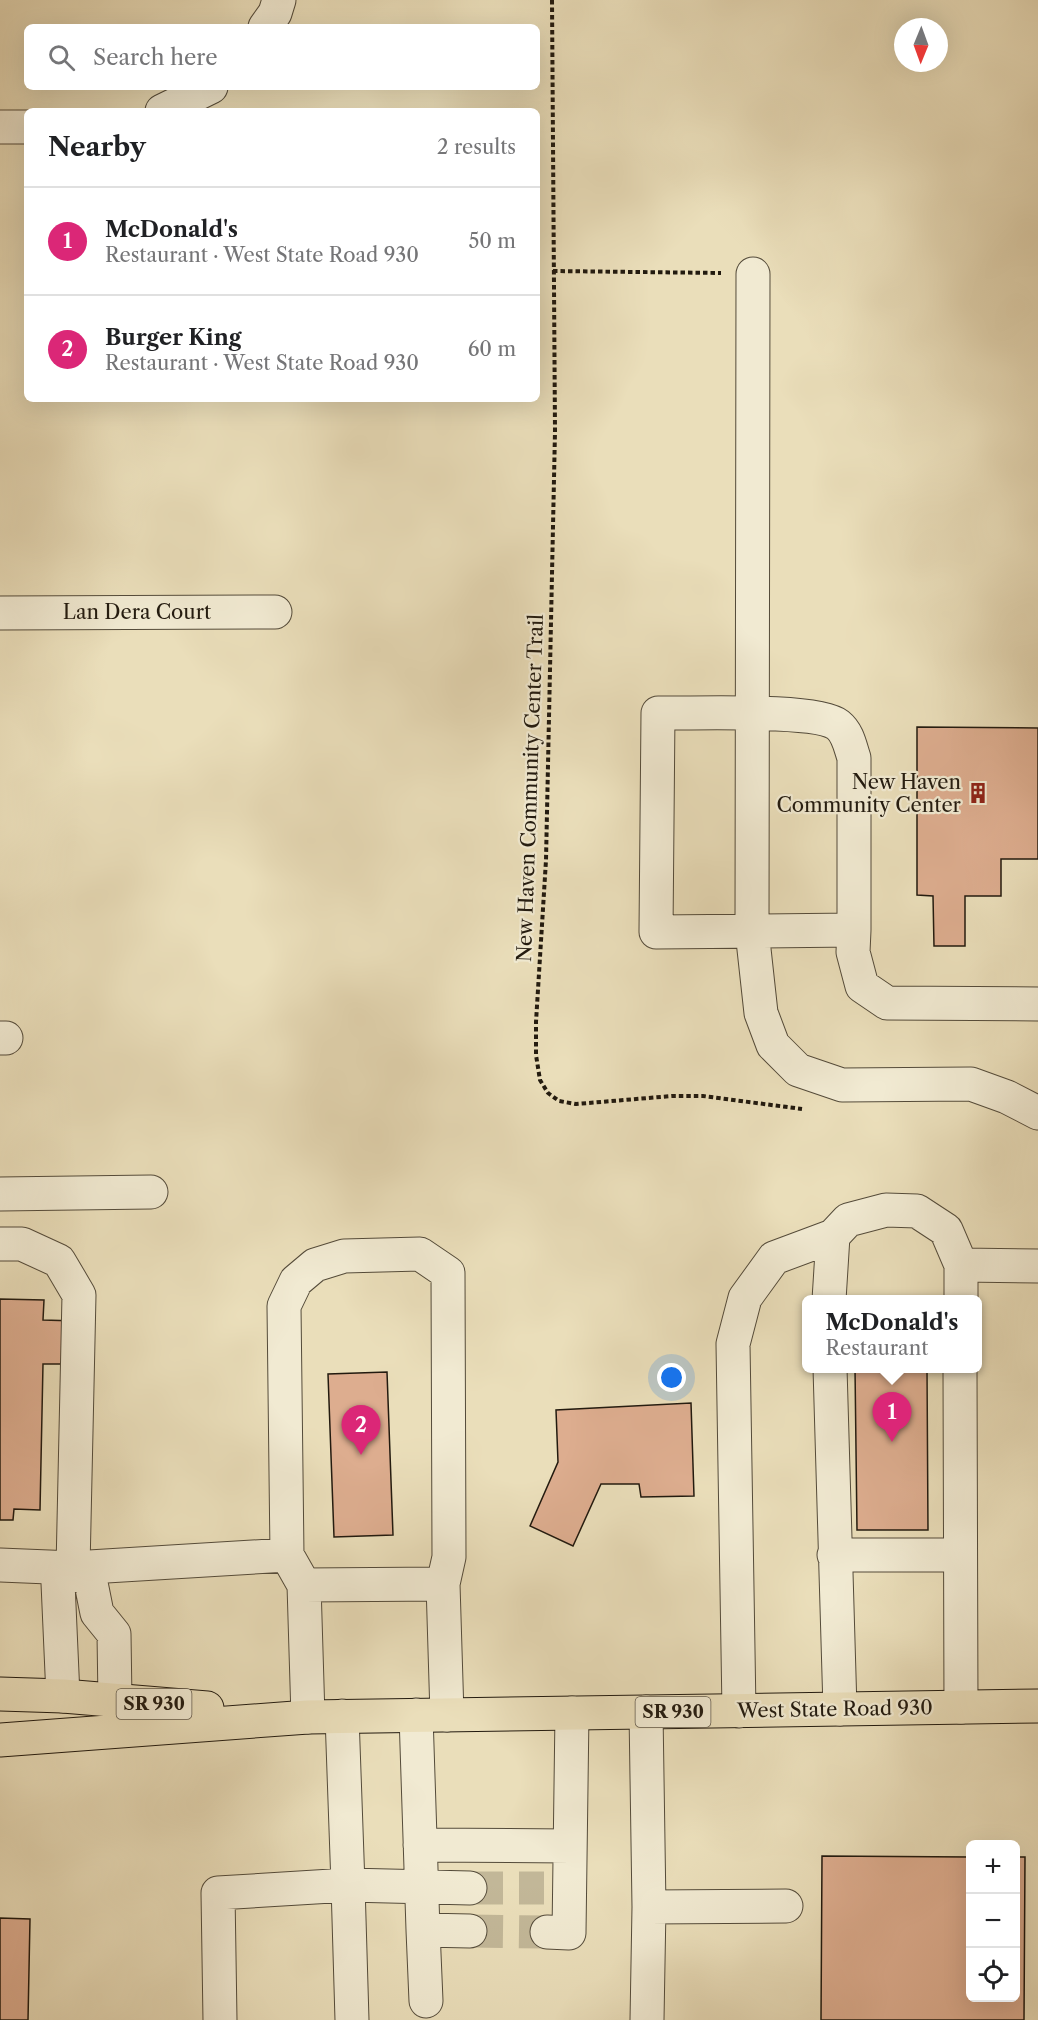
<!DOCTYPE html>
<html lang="en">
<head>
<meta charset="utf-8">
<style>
	:root { --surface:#fff; --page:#f2f2f2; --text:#202124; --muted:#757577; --line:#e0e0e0; --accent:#db2777 }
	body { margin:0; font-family:"Libre Caslon Text",serif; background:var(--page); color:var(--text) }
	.controls { position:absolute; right:18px; bottom:18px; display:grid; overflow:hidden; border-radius:9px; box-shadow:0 6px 24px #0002 }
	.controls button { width:54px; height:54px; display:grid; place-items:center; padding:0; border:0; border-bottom:2px solid var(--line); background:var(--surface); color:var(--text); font:30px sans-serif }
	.compass { position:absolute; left:894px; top:18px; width:54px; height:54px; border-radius:50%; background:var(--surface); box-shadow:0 6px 24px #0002; rotate:181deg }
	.you { position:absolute; left:672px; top:1378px; width:21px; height:21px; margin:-15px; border:4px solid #fff; border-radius:50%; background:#1a73e8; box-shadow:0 0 0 9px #1a73e833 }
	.badge { display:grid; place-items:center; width:39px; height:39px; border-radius:50%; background:var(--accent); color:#fff; font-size:20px; font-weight:700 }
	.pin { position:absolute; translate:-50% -50px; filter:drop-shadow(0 2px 3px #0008) }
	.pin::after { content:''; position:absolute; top:32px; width:21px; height:18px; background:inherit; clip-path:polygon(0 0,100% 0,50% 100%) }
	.popup { position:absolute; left:802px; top:1295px; width:180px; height:78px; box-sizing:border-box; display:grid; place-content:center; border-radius:9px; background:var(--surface); filter:drop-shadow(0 2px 4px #0005); font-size:20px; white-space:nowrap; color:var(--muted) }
	.popup b { font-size:22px; color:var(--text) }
	.popup::after { content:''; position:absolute; left:50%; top:100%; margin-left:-12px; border:12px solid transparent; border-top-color:var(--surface) }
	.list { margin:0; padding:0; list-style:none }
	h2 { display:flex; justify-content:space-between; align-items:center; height:78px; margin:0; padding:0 24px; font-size:26px }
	h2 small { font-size:20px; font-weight:400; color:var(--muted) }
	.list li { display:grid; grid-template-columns:39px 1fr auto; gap:18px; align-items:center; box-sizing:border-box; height:108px; padding:0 24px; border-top:2px solid var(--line) }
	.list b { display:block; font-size:22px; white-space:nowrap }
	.list p { margin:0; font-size:20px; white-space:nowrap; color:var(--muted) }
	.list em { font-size:20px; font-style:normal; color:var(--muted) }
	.icon { flex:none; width:33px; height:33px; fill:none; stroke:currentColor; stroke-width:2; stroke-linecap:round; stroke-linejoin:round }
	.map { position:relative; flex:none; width:1038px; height:2020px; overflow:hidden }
	.search { position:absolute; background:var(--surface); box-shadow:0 6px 24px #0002; left:24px; top:24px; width:516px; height:66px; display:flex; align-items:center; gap:15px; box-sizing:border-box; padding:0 21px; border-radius:9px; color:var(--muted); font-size:22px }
	.panel { position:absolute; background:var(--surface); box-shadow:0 6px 24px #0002; left:24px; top:108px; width:516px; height:294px; border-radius:9px }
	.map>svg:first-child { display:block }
	.building { fill:#ddad8f; stroke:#221a0f; stroke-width:1.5 }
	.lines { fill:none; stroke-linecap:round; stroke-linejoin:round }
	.minor-tunnel { stroke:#c2b798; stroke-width:33; stroke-dasharray:33 16; stroke-linecap:butt }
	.minor-casing { stroke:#544b3a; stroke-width:35 }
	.highway-casing { stroke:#221a0f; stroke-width:35 }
	.path { stroke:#221a0f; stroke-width:4; stroke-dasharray:4.5 3; stroke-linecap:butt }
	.minor { stroke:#f1ead2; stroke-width:33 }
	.highway { stroke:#eadeba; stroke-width:33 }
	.labels { text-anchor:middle; stroke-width:4.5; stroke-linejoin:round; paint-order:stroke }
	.shield { fill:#f1ead2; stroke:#60584a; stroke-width:1.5 }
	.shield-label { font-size:18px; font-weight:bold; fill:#221a0f }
	.street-label { font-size:20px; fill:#221a0f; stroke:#f1ead2 }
	.poi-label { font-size:20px; fill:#221a0f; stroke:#f1ead2; text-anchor:end }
</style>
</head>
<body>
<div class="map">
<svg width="1038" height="2020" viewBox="0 0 1038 2020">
	<rect width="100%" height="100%" fill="#eadeba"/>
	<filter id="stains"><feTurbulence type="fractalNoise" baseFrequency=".00333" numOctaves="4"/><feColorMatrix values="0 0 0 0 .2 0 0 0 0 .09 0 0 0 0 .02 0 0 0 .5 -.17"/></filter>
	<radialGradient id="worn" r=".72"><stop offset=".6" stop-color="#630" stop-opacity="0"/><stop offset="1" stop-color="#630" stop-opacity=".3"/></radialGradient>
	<path class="building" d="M917 727 1038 728V859H1001V896H965V946H934L933 896 917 895Z
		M0 1299 44 1300 43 1320 76 1321 75 1364H43L40 1510 14 1509 13 1520H0Z
		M855 1368H927L928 1530H857Z
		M387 1372 393 1535 334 1537 328 1374Z
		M691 1403 694 1496 641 1497 639 1484H601L573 1546 530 1526 558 1462 556 1410Z
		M822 1856 970 1857V1998H1016V1857H1025L1024 2020H821Z
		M0 1918 30 1919 28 2020H0Z"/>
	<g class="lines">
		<path class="minor-tunnel" d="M470 1888H544
			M470 1931 547 1932"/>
		<defs>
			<path id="minor" d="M265 27 275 13 279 0
				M162 111 211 87
				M0 127H27
				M753 274 752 931 761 1013 773 1045 798 1070 842 1085 971 1084 1007 1097 1038 1113
				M0 613 275 612
				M658 713C691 714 816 708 838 725 848 733 850 746 854 758V930L656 932Z
				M854 930 853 952 862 986 887 1003 1038 1004
				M0 1038H6
				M0 1194 151 1192
				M0 1244H22L59 1261 79 1295 73 1568
				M961 1265 1038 1266
				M829 1300 833 1236 848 1220 886 1210 917 1211 946 1230 961 1265V1300
				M830 1368 840 1709
				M960 1368 961 1707
				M834 1555H959
				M0 1565 73 1568 287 1555 304 1585 443 1584 449 1557 448 1273 420 1254 344 1256 315 1265 296 1281 284 1306 287 1555
				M443 1584 447 1715
				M304 1585 308 1717
				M63 1696 58 1583 73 1568 91 1583 97 1613 114 1634 115 1701
				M739 1711 733 1344 745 1298 774 1258 833 1236
				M646 1712 649 1907 647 2020
				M416 1715 423 1930 470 1931
				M342 1716 348 1885 470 1888
				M420 1845 570 1846
				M649 1907 786 1906
				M423 1930 426 2001
				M547 1932 569 1933 572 1713
				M220 2020 218 1893 348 1885 352 2020"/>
			<path id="highway" d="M0 1694 63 1696 207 1708
				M0 1740 308 1717 1038 1706"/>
		</defs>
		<use href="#minor" class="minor-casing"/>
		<use href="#highway" class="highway-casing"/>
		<path class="path" d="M552 0 555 431 546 860 536 1022V1055L540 1080 548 1093 559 1101 576 1104 672 1096H703L802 1109
			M553 271 721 273"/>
		<use href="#minor" class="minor"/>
		<use href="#highway" class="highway"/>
	</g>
	<defs>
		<symbol id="building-bare" viewBox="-9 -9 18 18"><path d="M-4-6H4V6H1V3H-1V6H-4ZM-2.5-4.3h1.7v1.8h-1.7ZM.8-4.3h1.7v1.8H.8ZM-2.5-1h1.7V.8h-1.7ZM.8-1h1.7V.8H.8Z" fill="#8f2418" stroke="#f1ead2" stroke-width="2.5" paint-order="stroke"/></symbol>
	</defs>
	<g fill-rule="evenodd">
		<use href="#building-bare" x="963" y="778" width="30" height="30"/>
	</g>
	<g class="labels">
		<g class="shield">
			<rect x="116.5" y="1689" width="75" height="30" rx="4.5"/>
			<rect x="635.5" y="1697" width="75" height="30" rx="4.5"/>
		</g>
		<g class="shield-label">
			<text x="154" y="1710">SR 930</text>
			<text x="673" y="1718">SR 930</text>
		</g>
		<g class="street-label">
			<text x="137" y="619">Lan Dera Court</text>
			<text transform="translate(530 788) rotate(-88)" y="7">New Haven Community Center Trail</text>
			<text transform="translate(835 1709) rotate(-1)" y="7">West State Road 930</text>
		</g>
		<g class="poi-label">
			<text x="961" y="789">New Haven<tspan x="961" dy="23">Community Center</tspan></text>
		</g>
	</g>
	<rect width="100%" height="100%" filter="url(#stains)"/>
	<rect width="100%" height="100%" fill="url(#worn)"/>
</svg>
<div class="controls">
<button>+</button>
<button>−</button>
<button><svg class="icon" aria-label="locate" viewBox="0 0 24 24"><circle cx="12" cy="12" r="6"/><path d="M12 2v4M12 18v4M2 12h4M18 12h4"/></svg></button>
</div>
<svg class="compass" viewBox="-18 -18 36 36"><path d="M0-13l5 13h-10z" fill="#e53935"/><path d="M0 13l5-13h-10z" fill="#757577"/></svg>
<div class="you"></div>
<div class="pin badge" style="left:892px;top:1442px">1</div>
<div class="popup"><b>McDonald's</b>Restaurant</div>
<div class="pin badge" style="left:361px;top:1455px">2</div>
<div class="search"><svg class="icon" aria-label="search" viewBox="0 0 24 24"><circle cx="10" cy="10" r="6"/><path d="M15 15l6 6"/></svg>Search here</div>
<section class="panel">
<h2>Nearby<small>2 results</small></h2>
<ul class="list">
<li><span class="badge">1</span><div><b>McDonald's</b><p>Restaurant · West State Road 930</p></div><em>50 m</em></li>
<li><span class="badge">2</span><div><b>Burger King</b><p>Restaurant · West State Road 930</p></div><em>60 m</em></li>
</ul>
</section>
</div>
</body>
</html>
